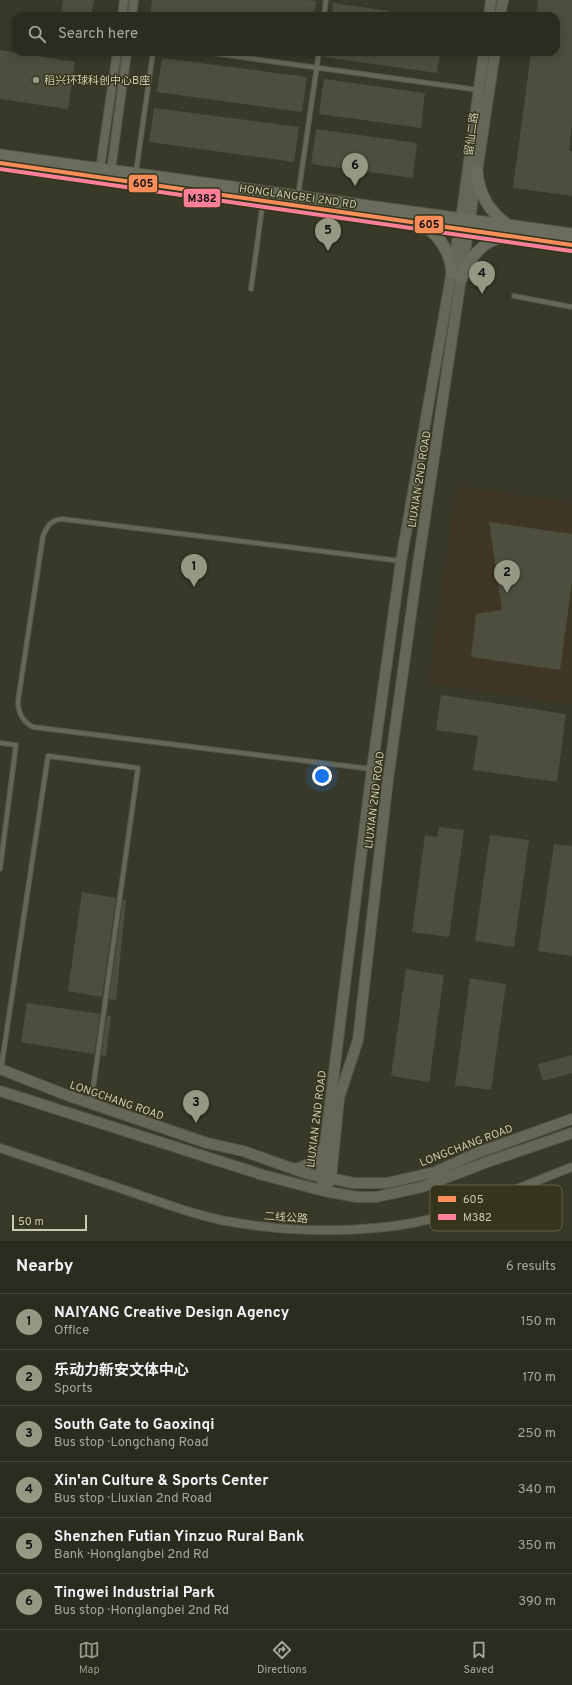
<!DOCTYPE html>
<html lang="en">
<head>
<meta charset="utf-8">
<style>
	:root { --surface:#2b2b1f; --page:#333328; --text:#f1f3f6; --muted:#a6a7a4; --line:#47473d; --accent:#979883 }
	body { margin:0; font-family:Overpass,"Noto Sans SC",sans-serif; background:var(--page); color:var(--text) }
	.scale { position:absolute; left:12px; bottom:10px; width:75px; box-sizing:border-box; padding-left:4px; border:2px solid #c9cbb3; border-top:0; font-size:11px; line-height:14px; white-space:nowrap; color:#c9cbb3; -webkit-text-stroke:3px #34351b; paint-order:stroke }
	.you { position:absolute; left:322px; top:776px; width:14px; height:14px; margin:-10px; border:3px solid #fff; border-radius:50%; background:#1a73e8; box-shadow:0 0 0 6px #1a73e833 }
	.badge { display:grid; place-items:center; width:26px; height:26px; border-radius:50%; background:var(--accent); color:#111; font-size:13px; font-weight:700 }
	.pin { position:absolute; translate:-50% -33px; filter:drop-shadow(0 1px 2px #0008) }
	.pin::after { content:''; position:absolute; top:21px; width:14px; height:12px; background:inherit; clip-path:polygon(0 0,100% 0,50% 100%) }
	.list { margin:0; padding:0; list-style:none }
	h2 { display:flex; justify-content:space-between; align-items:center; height:52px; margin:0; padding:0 16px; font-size:17px }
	h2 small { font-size:13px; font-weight:400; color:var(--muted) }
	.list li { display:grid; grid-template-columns:26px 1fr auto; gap:12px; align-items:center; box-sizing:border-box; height:56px; padding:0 16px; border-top:1px solid var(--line) }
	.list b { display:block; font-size:15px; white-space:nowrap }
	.list p { margin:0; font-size:13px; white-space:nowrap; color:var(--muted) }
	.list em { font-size:13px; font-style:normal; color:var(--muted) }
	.icon { flex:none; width:22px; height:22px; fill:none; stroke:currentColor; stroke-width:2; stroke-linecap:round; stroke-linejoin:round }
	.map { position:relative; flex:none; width:572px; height:1241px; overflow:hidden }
	.search { position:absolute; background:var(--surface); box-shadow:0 2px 10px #0003; left:12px; right:12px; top:12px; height:44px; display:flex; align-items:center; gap:10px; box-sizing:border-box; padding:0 14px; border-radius:12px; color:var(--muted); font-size:15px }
	.sheet { height:388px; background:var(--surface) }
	nav { display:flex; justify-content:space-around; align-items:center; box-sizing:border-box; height:56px; border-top:1px solid var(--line); background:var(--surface); font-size:11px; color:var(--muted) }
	nav a { display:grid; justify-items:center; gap:2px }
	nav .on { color:var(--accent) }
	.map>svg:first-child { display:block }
	.green { fill:#403625 }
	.building { fill:#4e4e3f }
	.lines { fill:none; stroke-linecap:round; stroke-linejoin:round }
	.service-casing { stroke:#535447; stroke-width:6 }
	.minor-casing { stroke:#535447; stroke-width:10 }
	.tertiary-casing { stroke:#535447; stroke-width:12 }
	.secondary-casing { stroke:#535447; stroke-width:13 }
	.service { stroke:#666759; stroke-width:4 }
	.minor { stroke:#666759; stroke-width:8 }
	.tertiary { stroke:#666759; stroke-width:10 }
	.secondary { stroke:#6a6c5e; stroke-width:11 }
	.bus-1-casing { stroke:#34351b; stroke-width:7 }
	.bus-2-casing { stroke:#34351b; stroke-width:7 }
	.bus-1 { stroke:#fa8e5a; stroke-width:4 }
	.bus-2 { stroke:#ff8098; stroke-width:4 }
	.poi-dot { fill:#979883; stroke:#34351b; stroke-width:1.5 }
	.labels { text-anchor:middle; stroke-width:3; stroke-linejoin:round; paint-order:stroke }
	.poi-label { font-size:11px; fill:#c9cbb3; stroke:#34351b; text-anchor:start }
	.street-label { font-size:11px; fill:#c9cbb3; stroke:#34351b }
	.key { fill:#34351b; stroke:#616249; stroke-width:1 }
	.key-label { font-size:11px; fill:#c9cbb3 }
	.line-badge { stroke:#34351b; stroke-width:1.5 }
	.pale-badge-label { font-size:11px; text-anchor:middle; font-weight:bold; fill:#111 }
</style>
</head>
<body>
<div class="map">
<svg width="572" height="1241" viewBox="0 0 572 1241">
	<rect width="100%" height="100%" fill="#393929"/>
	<path class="green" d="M457 486 572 503V704L429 683Z"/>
	<path class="building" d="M63 0H94L91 16 61 14Z
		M152 0H306L316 1 314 16H150Z
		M538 0H572V124L569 150 572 151V196L513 188 531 52H556V16H536Z
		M333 3 390 11 389 16H332Z
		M0 50 75 62 68 109 0 99Z
		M324 52H440L437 73 324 57Z
		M162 58 307 77 302 112 157 92Z
		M324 79 425 93 421 128 319 114Z
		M154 108 299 127 294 162 149 142Z
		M316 129 417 143 413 178 311 164Z
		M489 522 572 534V582L560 670 471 657 476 614 502 610Z
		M441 695 566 714 557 782 473 770 478 736 436 730Z
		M439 827 464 830 449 937 412 932 425 835 437 837Z
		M490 835 529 840 514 947 475 941Z
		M554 844 572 846V956L538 951Z
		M82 892 116 898 102 997 68 991Z
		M123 900H126L116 1000 109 999Z
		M406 969 444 975 429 1082 391 1076Z
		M470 978 506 984 491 1090 455 1085Z
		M27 1003 100 1014 94 1054 21 1042Z
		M107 1015 111 1016 106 1056 101 1055Z
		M572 1055V1073L543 1081 538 1064Z"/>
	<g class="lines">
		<defs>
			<path id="service" d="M324 16 326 0
				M204 52 479 90
				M136 172 153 52
				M298 196 319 52
				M251 289 263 201
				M514 296 572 307
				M0 743 16 745 0 869
				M371 769 33 727C22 721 18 713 18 701L43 536C47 526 51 520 62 519L401 561
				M1 1069 48 756 138 768 91 1103"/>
			<path id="minor" d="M122 16 124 0
				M132 16 134 0
				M117 52 100 169 105 178 111 170 127 52
				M0 1148C45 1163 90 1178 134 1193 163 1203 191 1214 221 1220 280 1232 353 1234 413 1223 467 1212 520 1187 572 1167"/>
			<path id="tertiary" d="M489 16 491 0
				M500 16 503 0
				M0 1069 69 1096 207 1143 243 1151 308 1174 354 1183H387L435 1172 477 1153 572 1119
				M0 1091 263 1175 324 1191 357 1197H376L422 1187 490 1161 572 1133
				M293 1169C307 1167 318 1159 324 1146
				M324 1191 331 1178 339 1098 358 1040 388 779 418 564 495 52
				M324 1191 321 1176 372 769 401 561 461 219 484 52"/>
			<path id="secondary" d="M0 155 572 234
				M0 163 572 245
				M477 171C479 195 489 211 508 225
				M421 224C440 235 450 252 452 273
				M462 278C469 258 483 241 505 236"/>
		</defs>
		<use href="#service" class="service-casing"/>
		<use href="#minor" class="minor-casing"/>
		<use href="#tertiary" class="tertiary-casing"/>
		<use href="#secondary" class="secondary-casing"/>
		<use href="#service" class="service"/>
		<use href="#minor" class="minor"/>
		<use href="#tertiary" class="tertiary"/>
		<use href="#secondary" class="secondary"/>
		<defs>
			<path id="bus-1" d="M0 163 572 245"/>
			<path id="bus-2" d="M0 169 571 251"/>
		</defs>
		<use href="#bus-1" class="bus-1-casing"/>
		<use href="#bus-2" class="bus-2-casing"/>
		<use href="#bus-1" class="bus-1"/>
		<use href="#bus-2" class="bus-2"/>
	</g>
	<circle class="poi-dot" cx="36" cy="80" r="4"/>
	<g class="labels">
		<g class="poi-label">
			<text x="44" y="84">稻兴环球科创中心B座</text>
		</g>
		<g class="street-label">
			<text transform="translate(471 134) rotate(-82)" y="4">留仙二路</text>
			<text transform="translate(298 196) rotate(8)" y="4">HONGLANGBEI 2ND RD</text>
			<text transform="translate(419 479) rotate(-81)" y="4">LIUXIAN 2ND ROAD</text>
			<text transform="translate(374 800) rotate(-83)" y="4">LIUXIAN 2ND ROAD</text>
			<text transform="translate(117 1100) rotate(19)" y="4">LONGCHANG ROAD</text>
			<text transform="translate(316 1119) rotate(-83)" y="4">LIUXIAN 2ND ROAD</text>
			<text transform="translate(466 1145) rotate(-21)" y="4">LONGCHANG ROAD</text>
			<text transform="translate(286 1217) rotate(4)" y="4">二线公路</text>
		</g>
	</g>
	<rect x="430" y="1185" width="132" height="46" rx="6" class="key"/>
	<rect x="438" y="1196" width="18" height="6" fill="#fa8e5a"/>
	<rect x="438" y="1214" width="18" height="6" fill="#ff8098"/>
	<g class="key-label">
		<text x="463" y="1203">605</text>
		<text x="463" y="1221">M382</text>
	</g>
	<g class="line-badge">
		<rect x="128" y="174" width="30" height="19" rx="4" fill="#fa8e5a"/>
		<rect x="183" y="188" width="38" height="20" rx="4" fill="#ff8098"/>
		<rect x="414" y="215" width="30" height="19" rx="4" fill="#fa8e5a"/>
	</g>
	<g class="pale-badge-label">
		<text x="143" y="187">605</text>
		<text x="202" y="202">M382</text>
		<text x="429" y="228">605</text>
	</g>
</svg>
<div class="scale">50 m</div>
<div class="you"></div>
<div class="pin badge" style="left:194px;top:587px">1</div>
<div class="pin badge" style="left:507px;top:593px">2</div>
<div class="pin badge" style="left:196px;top:1123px">3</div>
<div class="pin badge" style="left:482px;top:294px">4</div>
<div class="pin badge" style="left:328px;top:251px">5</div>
<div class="pin badge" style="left:355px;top:186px">6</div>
<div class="search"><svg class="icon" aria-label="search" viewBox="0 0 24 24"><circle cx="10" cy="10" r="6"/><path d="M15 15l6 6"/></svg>Search here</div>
</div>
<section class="sheet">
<h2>Nearby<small>6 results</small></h2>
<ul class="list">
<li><span class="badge">1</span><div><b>NAIYANG Creative Design Agency</b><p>Office</p></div><em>150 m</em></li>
<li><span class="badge">2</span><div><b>乐动力·新安文体中心</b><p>Sports</p></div><em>170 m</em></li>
<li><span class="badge">3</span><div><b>South Gate to Gaoxinqi</b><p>Bus stop · Longchang Road</p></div><em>250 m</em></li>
<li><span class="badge">4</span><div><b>Xin'an Culture &amp; Sports Center</b><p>Bus stop · Liuxian 2nd Road</p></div><em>340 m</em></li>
<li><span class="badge">5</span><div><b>Shenzhen Futian Yinzuo Rural Bank</b><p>Bank · Honglangbei 2nd Rd</p></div><em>350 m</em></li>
<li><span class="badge">6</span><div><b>Tingwei Industrial Park</b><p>Bus stop · Honglangbei 2nd Rd</p></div><em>390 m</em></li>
</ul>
</section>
<nav>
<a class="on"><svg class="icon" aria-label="map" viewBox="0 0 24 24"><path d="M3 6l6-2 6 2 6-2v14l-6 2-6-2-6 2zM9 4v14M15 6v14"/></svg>Map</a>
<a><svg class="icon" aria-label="directions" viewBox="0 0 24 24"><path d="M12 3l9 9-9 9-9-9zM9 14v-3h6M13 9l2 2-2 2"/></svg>Directions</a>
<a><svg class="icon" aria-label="saved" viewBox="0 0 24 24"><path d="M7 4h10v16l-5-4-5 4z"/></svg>Saved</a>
</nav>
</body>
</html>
